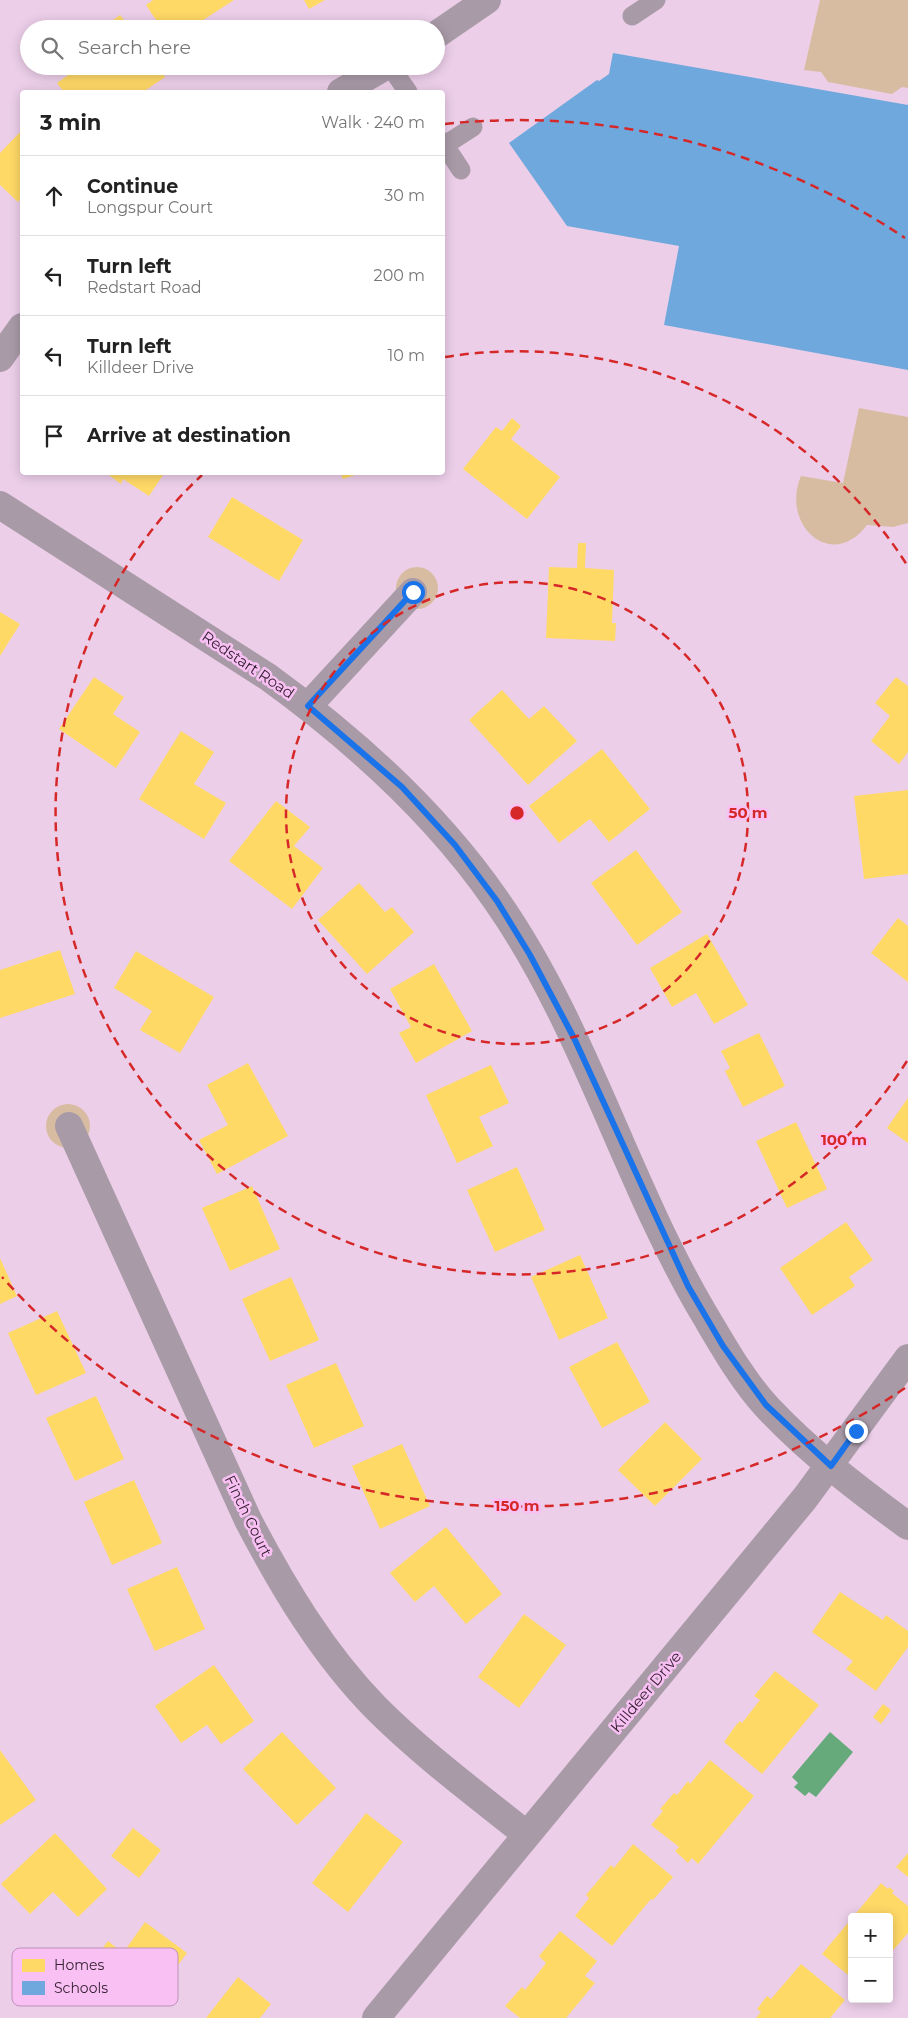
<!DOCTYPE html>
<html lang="en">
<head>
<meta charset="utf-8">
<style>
	:root { --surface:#fff; --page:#f6f6f6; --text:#222; --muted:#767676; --line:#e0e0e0 }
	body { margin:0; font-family:Montserrat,sans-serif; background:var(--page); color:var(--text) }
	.controls { position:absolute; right:15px; bottom:15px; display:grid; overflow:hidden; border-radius:5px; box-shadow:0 2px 12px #0003 }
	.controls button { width:45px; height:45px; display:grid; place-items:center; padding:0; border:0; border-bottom:1px solid var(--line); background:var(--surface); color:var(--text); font:25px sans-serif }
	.stop { position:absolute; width:15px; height:15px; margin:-11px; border:4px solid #1a73e8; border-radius:50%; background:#fff }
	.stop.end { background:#1a73e8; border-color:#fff; box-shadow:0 1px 5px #0008 }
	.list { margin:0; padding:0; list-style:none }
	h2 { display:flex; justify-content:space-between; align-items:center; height:65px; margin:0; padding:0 20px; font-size:21px }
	h2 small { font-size:16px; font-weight:400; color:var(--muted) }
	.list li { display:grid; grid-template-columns:32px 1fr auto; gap:15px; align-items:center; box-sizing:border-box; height:80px; padding:0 20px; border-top:1px solid var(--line) }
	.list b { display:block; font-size:19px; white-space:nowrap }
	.list p { margin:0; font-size:16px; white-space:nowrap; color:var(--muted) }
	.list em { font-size:16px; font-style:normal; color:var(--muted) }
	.icon { flex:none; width:28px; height:28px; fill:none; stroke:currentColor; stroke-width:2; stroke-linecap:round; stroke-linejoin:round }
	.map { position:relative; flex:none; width:908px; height:2018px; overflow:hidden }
	.search { position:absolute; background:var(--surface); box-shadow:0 2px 12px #0003; left:20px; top:20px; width:425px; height:55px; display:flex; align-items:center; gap:12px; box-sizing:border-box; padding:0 18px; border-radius:28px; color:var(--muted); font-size:19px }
	.panel { position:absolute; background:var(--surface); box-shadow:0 2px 12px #0003; left:20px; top:90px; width:425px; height:385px; border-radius:5px }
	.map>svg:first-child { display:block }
	.green { fill:#d8bca1 }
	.water { fill:#66aa7c }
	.homes { fill:#ffd966 }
	.schools { fill:#6fa8dc }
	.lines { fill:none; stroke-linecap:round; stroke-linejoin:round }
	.lane { stroke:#a99aa7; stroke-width:19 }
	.street { stroke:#a99aa7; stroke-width:28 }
	.route { stroke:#1a73e8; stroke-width:6 }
	.ring { fill:none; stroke:#d62828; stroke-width:2.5; stroke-dasharray:9 6 }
	.labels { text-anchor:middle; stroke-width:5; stroke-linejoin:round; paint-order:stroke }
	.street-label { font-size:15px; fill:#372235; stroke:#f9c1f3 }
	.key { fill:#f9c1f3; stroke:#bf91ba; stroke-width:1 }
	.key-label { font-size:14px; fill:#372235 }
	.centre { fill:#d62828; stroke:#f9c1f3; stroke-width:2.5 }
	.ring-label { font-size:15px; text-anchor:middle; font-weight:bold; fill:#d62828; stroke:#f9c1f3; stroke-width:5; stroke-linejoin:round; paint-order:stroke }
</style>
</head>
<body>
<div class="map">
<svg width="908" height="2018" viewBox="0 0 908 2018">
	<rect width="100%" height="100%" fill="#eccee9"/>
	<path class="green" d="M820 0H908V88L902 87 892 94 828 82 821 72 804 70Z
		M859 408 908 417V523L893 527 867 525C832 572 780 525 801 476L843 483Z
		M396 588a21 21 0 1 1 42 0a21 21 0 1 1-42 0Z
		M46 1126a22 22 0 1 1 44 0a22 22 0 1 1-44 0Z"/>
	<path class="water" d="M830 1732 853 1752 816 1797 809 1792 805 1796 794 1787 798 1783 792 1777Z"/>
	<path class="homes" d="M153 0H234L197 24 200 29H162L146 5Z
		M304 0H325L309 9Z
		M120 15 131 29H101Z
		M81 66H158L165 77 143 92H115L114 90 111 92H64L57 83Z
		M22 130V197L18 202 0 185V153Z
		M512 418 521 426 511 439 560 477 527 519 463 469 496 427 502 431Z
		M105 472H165L149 496 123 479 121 484Z
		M340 472H361V473L343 479Z
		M232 497 303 540 279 581 208 537Z
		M578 543H586L585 568 614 570 612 623H616L615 641 546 638 549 567 577 568Z
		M0 612 20 624 0 656Z
		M94 677 124 697 113 714 140 732 116 768 59 729Z
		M896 677 908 686V752L899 764 871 741 890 716 875 703Z
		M502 690 529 719 544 706 577 741 528 785 469 720Z
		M181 731 214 752 194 784 226 803 204 839 139 799Z
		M602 749 650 809 609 842 590 819 559 843 529 806Z
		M908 790V874L864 879 854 796Z
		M276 801 310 827 294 846 323 868 292 909 229 861Z
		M636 850 682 912 637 945 591 883Z
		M359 883 385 912 392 907 414 932 367 974 318 920Z
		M898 918 908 926V982L871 953Z
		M707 934 748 1005 714 1024 696 993 672 1007 650 968Z
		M60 950 75 994 0 1018V970Z
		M136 951 214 997 180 1053 140 1030 152 1011 114 988Z
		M434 964 472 1031 416 1063 399 1033 411 1027 390 989Z
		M759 1033 785 1086 743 1107 725 1071 730 1068 721 1051Z
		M248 1063 288 1136 217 1174 199 1140 228 1125 207 1085Z
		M491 1065 509 1103 479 1117 493 1146 457 1163 426 1095Z
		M908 1098V1143L887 1128Z
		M796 1122 827 1189 787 1208 756 1141Z
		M517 1167 545 1230 495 1252 467 1190Z
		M252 1186 280 1249 230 1271 202 1208Z
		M846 1222 873 1260 849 1277 855 1286 812 1315 780 1268Z
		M580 1255 608 1318 559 1340 531 1277Z
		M0 1258 17 1296 0 1304Z
		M291 1277 319 1340 270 1361 242 1299Z
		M57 1311 86 1373 36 1395 8 1333Z
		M617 1342 650 1402 602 1428 569 1367Z
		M336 1363 364 1426 314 1448 286 1385Z
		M96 1396 124 1459 75 1481 46 1418Z
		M665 1422 702 1459 655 1506 618 1470Z
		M402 1444 430 1506 380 1529 352 1466Z
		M134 1480 162 1543 112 1565 84 1502Z
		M446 1527 502 1594 466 1624 434 1586 415 1602 390 1573Z
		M177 1567 205 1629 155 1651 127 1589Z
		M840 1592 883 1620 886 1615 908 1631V1647L876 1691 846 1669 853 1661 812 1632Z
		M524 1614 566 1645 519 1708 478 1677Z
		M214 1665 254 1721 221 1744 207 1725 181 1743 155 1706Z
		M775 1671 819 1705 762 1774 724 1742 736 1725 740 1721 742 1723 760 1700 754 1696Z
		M883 1704 891 1710 881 1724 873 1717Z
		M282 1732 336 1788 297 1825 243 1769Z
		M0 1750 36 1800 0 1825Z
		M710 1760 754 1796 698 1864 692 1858 688 1863 675 1851 679 1847 651 1825 663 1811 660 1809 674 1793 677 1795 688 1781 690 1784Z
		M366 1813 403 1842 348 1912 312 1883Z
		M133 1828 161 1850 139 1878 111 1856Z
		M55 1833 107 1889 78 1917 53 1892 30 1914 1 1884Z
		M633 1844 673 1877 653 1900 651 1899 612 1946 575 1916 589 1898 586 1895 611 1865 614 1868Z
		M908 1853V1877L896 1867Z
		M881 1883 888 1889 889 1887 894 1891 892 1893 908 1906V1933L889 1955V1917H853Z
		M852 1918V1978L822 1954Z
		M145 1922 187 1953 158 1992 132 1974 116 1996 84 1973 108 1941 123 1953Z
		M560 1931 597 1961 585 1976 595 1983 566 2018H520L505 2006 522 1987 525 1990 546 1963 539 1956Z
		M801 1964 845 2000 830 2018H756L761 2012 757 2009 767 1996 771 1999Z
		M238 1977 271 2004 260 2018H206Z"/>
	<path class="schools" d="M613 53 908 105V370L664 325 679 246 567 226 509 143 597 80 599 81 609 74Z"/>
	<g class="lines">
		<path class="lane" d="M632 16 656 0
			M390 66 408 92
			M442 141 461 170
			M445 145 473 127"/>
		<path class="street" d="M436 35 487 0
			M341 92 386 66
			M0 358 22 327
			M0 505 268 677C355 740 435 812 496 900 585 1027 625 1180 703 1312 722 1344 742 1380 767 1407 809 1452 859 1490 908 1526
			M308 706 413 592
			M69 1126 248 1520C283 1587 323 1654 376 1708 423 1755 476 1794 527 1835
			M376 2018 805 1498 908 1358"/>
	</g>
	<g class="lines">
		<path class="route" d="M413 592 308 706 402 787 455 845 497 901 530 955 574 1038 688 1286 723 1346 766 1405 831 1466 856 1431"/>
	</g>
	<g class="ring">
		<circle cx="517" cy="813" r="231"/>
		<path d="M907 1061A462 462 0 1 1 202 475M445 357A462 462 0 0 1 907 565"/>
		<path d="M905 1388A693 693 0 0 1 2 1277M445 124A693 693 0 0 1 905 238"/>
	</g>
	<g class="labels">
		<g class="street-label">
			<text transform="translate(248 665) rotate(34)" y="5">Redstart Road</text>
			<text transform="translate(248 1516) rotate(64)" y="5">Finch Court</text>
			<text transform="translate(646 1692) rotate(-50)" y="5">Killdeer Drive</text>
		</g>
	</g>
	<rect x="12" y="1948" width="166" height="58" rx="8" class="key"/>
	<rect x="22" y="1959" width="23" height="13" fill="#ffd966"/>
	<rect x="22" y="1981" width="23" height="14" fill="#6fa8dc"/>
	<g class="key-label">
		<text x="54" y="1970">Homes</text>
		<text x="54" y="1993">Schools</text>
	</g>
	<circle cx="517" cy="813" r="8" class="centre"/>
	<g class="ring-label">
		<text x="748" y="818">50 m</text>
		<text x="844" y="1145">100 m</text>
		<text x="517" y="1511">150 m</text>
	</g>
</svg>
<div class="controls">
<button>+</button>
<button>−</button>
</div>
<div class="stop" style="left:413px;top:592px"></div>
<div class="stop end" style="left:856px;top:1431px"></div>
<div class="search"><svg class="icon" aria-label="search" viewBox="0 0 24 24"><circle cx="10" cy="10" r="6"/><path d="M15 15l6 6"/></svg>Search here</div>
<section class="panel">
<h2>3 min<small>Walk · 240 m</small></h2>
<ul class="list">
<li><svg class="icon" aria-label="ahead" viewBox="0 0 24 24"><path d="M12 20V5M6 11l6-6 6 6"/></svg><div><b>Continue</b><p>Longspur Court</p></div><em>30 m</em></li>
<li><svg class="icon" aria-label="left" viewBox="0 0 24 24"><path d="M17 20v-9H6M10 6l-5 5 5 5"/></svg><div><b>Turn left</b><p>Redstart Road</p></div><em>200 m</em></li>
<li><svg class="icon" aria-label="left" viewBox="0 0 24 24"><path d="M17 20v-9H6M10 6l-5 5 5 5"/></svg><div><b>Turn left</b><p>Killdeer Drive</p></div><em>10 m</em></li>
<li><svg class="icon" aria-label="arrive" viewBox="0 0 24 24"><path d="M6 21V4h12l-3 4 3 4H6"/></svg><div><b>Arrive at destination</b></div></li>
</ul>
</section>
</div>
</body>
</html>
